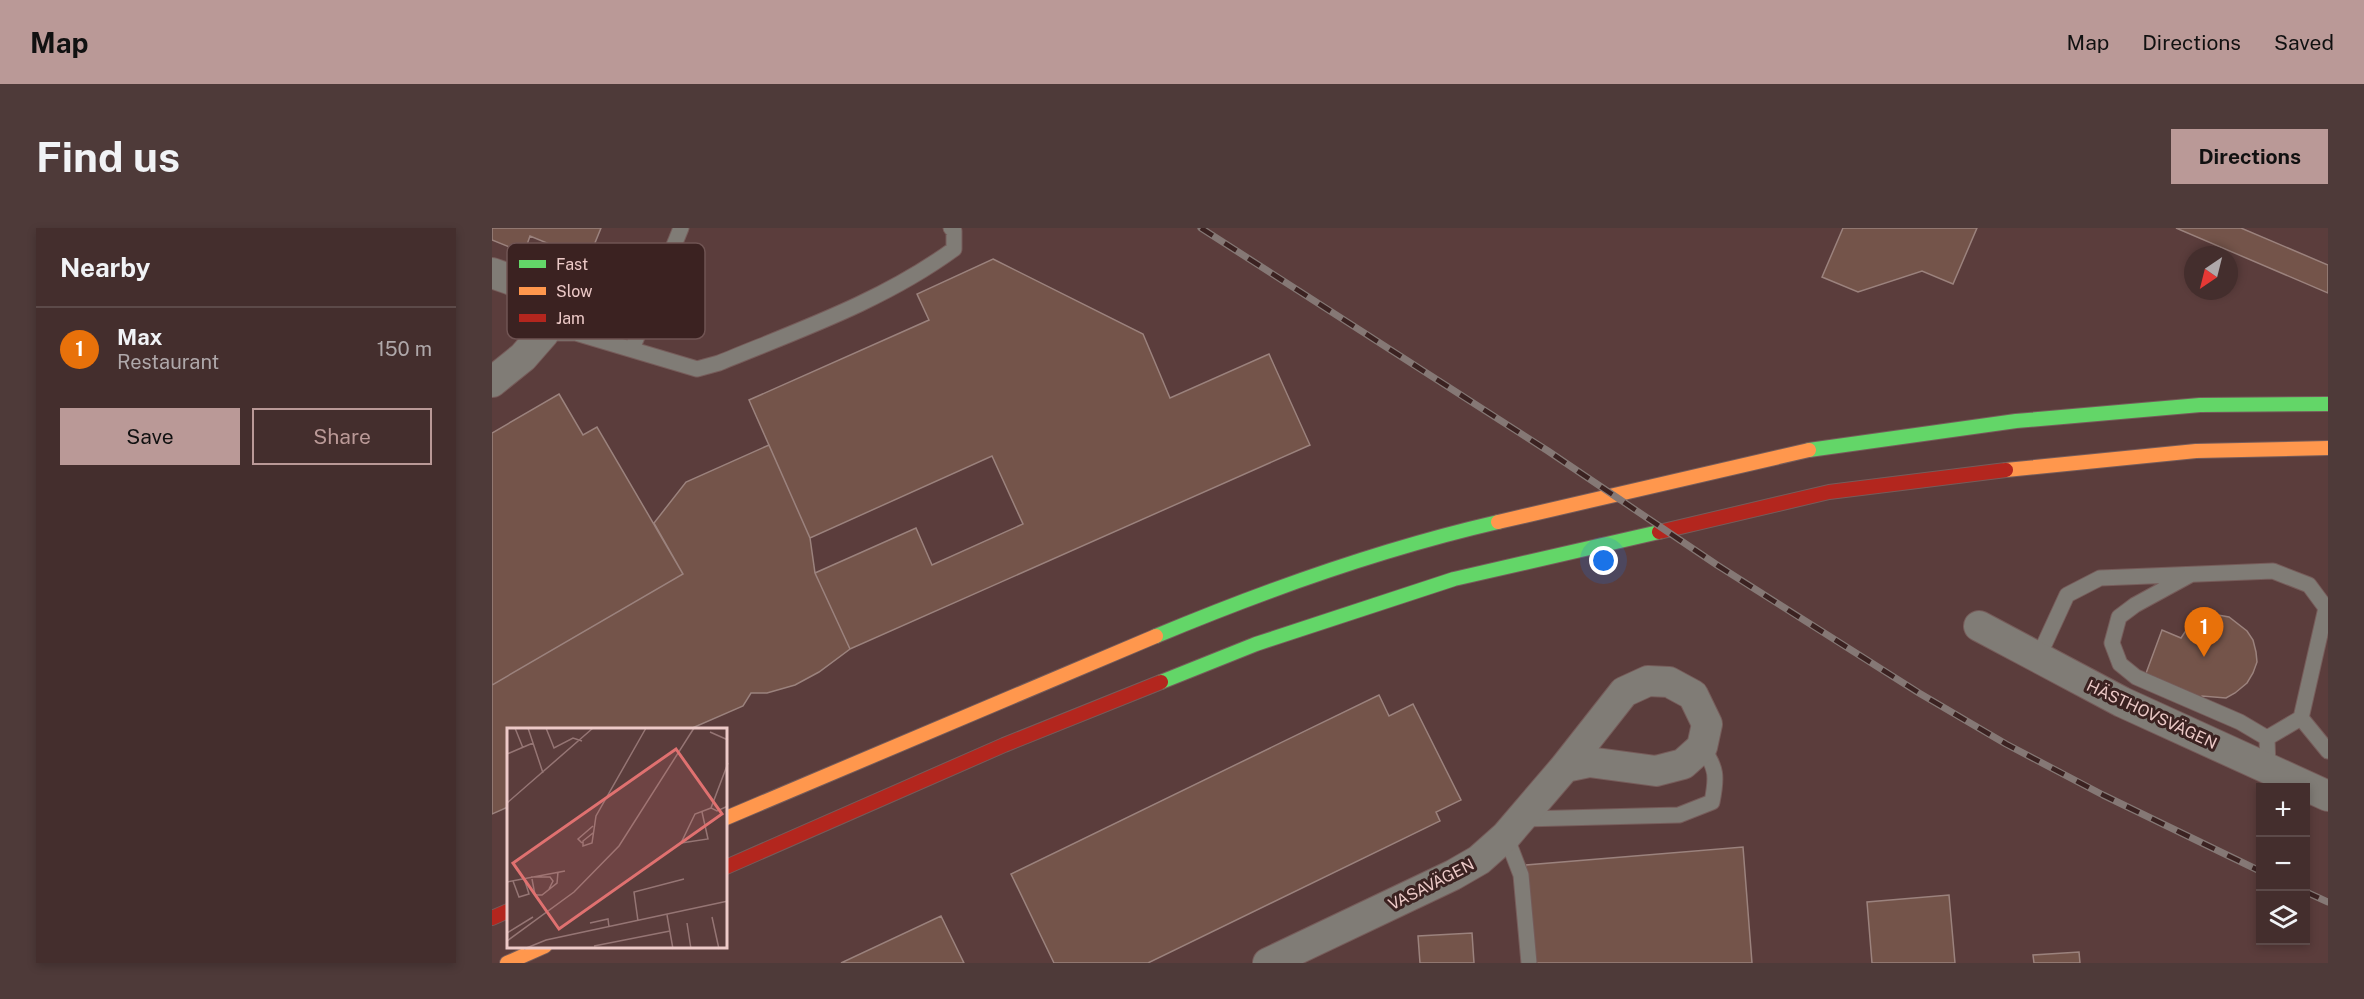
<!DOCTYPE html>
<html lang="en">
<head>
<meta charset="utf-8">
<style>
	:root { --surface:#442e2d; --page:#4e3a39; --text:#f1f3f6; --muted:#afa8aa; --line:#5c4a49; --accent:#ba9997 }
	body { margin:0; font-family:"Public Sans",sans-serif; background:var(--page); color:var(--text) }
	.controls { position:absolute; right:18px; bottom:18px; display:grid; overflow:hidden; border-radius:0px; box-shadow:0 3px 9px #0003 }
	.controls button { width:54px; height:54px; display:grid; place-items:center; padding:0; border:0; border-bottom:2px solid var(--line); background:var(--surface); color:var(--text); font:30px sans-serif }
	.compass { position:absolute; left:1692px; top:18px; width:54px; height:54px; border-radius:50%; background:var(--surface); box-shadow:0 3px 9px #0003; rotate:215deg }
	.you { position:absolute; left:1112px; top:333px; width:21px; height:21px; margin:-15px; border:4px solid #fff; border-radius:50%; background:#1a73e8; box-shadow:0 0 0 9px #1a73e833 }
	.badge { display:grid; place-items:center; width:39px; height:39px; border-radius:50%; background:var(--accent); color:#fff; font-size:20px; font-weight:700 }
	.pin { position:absolute; translate:-50% -50px; filter:drop-shadow(0 2px 3px #0008) }
	.pin::after { content:''; position:absolute; top:32px; width:21px; height:18px; background:inherit; clip-path:polygon(0 0,100% 0,50% 100%) }
	.list { margin:0; padding:0; list-style:none }
	h2 { display:flex; justify-content:space-between; align-items:center; height:78px; margin:0; padding:0 24px; font-size:26px }
	h2 small { font-size:20px; font-weight:400; color:var(--muted) }
	.list li { display:grid; grid-template-columns:39px 1fr auto; gap:18px; align-items:center; box-sizing:border-box; height:84px; padding:0 24px; border-top:2px solid var(--line) }
	.list b { display:block; font-size:22px; white-space:nowrap }
	.list p { margin:0; font-size:20px; white-space:nowrap; color:var(--muted) }
	.list em { font-size:20px; font-style:normal; color:var(--muted) }
	.actions { display:flex; gap:12px; padding:18px 24px }
	.actions a { flex:1; padding:14px 0; border:2px solid var(--accent); border-radius:0px; text-align:center; font-size:21px; color:var(--accent) }
	.actions .main { background:var(--accent); color:#111 }
	.icon { flex:none; width:33px; height:33px; fill:none; stroke:currentColor; stroke-width:2; stroke-linecap:round; stroke-linejoin:round }
	.map { position:relative; flex:none; width:1836px; height:735px; overflow:hidden; border-radius:0px }
	header { display:flex; align-items:center; gap:36px; box-sizing:border-box; height:84px; padding:0 30px; background:var(--accent); color:#111 }
	header strong { font-size:28px }
	nav { display:flex; gap:33px; margin-inline-start:auto; font-size:21px }
	.intro { display:flex; align-items:center; justify-content:space-between; box-sizing:border-box; height:144px; padding:0 36px }
	h1 { margin:0; font-size:42px }
	.button { padding:15px 27px; border-radius:0px; background:var(--accent); color:#111; font-size:21px; font-weight:700 }
	main { display:flex; gap:36px; padding:0 36px }
	aside { flex:1; background:var(--surface); border-radius:0px; box-shadow:0 3px 9px #0003 }
	.map>svg:first-child { display:block }
	.building { fill:#74544a; stroke:#9b827d; stroke-width:1.5 }
	.lines { fill:none; stroke-linecap:round; stroke-linejoin:round }
	.lane-casing { stroke:#765c5a; stroke-width:17 }
	.street-casing { stroke:#765c5a; stroke-width:32 }
	.fast-casing { stroke:#765c5a; stroke-width:16 }
	.slow-casing { stroke:#765c5a; stroke-width:16 }
	.jam-casing { stroke:#765c5a; stroke-width:16 }
	.lane { stroke:#807c76; stroke-width:15 }
	.street { stroke:#807c76; stroke-width:30 }
	.fast { stroke:#63d668; stroke-width:14 }
	.slow { stroke:#ff974d; stroke-width:14 }
	.jam { stroke:#b3261e; stroke-width:14 }
	.rail-casing { stroke:#857875; stroke-width:7 }
	.rail { stroke:#3b2221; stroke-width:4.5; stroke-dasharray:14; stroke-linecap:butt }
	.labels { text-anchor:middle; stroke-width:6; stroke-linejoin:round; paint-order:stroke }
	.street-label { font-size:16px; fill:#edcac8; stroke:#3b2221 }
	.inset-road { fill:none; stroke:#957574; stroke-width:1.5 }
	.view { fill:#e07170; fill-opacity:0.15; stroke:#e07170; stroke-width:3 }
	.inset-edge { fill:none; stroke:#edcac8; stroke-width:3 }
	.key { fill:#3b2221; stroke:#705453; stroke-width:1.5 }
	.key-label { font-size:16px; fill:#edcac8 }
</style>
</head>
<body>
<header>
<strong>Map</strong>
<nav><a>Map</a><a>Directions</a><a>Saved</a></nav>
</header>
<div class="intro"><h1>Find us</h1><a class="button">Directions</a></div>
<main>
<aside>
<h2>Nearby<small></small></h2>
<ul class="list">
<li><span class="badge" style="background:#e8710a">1</span><div><b>Max</b><p>Restaurant</p></div><em>150 m</em></li>
</ul>
<div class="actions"><a class="main">Save</a><a>Share</a></div>
</aside>
<div class="map">
<svg width="1836" height="735" viewBox="0 0 1836 735">
	<rect width="100%" height="100%" fill="#5b3d3c"/>
	<path class="building" d="M0 0H109L96 32 38 8 32 25 0 12Z
		M1351 0H1485L1461 56 1430 43 1366 64 1330 49Z
		M1684 0H1749L1836 37V65Z
		M501 31 651 106 678 170 777 126 818 217 358 421 323 345 424 300 440 337 531 296 500 228 318 310 257 172 437 92 425 66Z
		M67 166 91 207 105 199 191 346 0 457V205Z
		M277 217 318 310 323 345 358 421 327 444 303 457 275 465H259L251 478 198 501H16V579L0 586V457L191 346 162 295 194 254Z
		M1726 387 1737 389 1755 403 1761 412 1764 424 1765 434 1761 445 1755 455 1743 465 1734 470 1710 468 1709 472 1653 448 1670 402 1689 410 1697 398 1705 392Z
		M887 467 897 488 921 476 969 572 944 584 948 593 656 735H562L519 646Z
		M1251 619 1260 735H1042L1034 637Z
		M1457 667 1463 735H1380L1375 674Z
		M449 688 472 735H349Z
		M980 705 982 735H928L926 708Z
		M1587 724 1588 735H1542L1541 727Z"/>
	<g class="lines">
		<defs>
			<path id="lane" d="M52 105H84L205 141 227 135C307 102 391 73 462 21V3L459 0
				M140 121 189 0
				M1698 347 1643 377 1627 389 1620 415 1628 436 1644 449 1748 494 1775 510 1776 541
				M1546 430 1575 367 1608 350 1781 343 1817 357 1834 380 1809 490 1775 510
				M1809 490 1836 523
				M1028 591 1187 587 1220 574C1225 549 1225 540 1210 519
				M1014 608 1029 647 1037 735"/>
			<path id="street" d="M0 45 20 52 43 65 55 91 52 105 31 129 0 154
				M1487 398 1630 474 1836 568
				M776 735 961 647 987 632 1014 608 1073 539 1132 464 1156 453 1177 454 1201 467 1215 496 1210 519 1191 536 1164 543 1097 534 1073 539"/>
			<path id="fast" d="M1317 222 1524 193 1708 177 1836 176
				M664 408C774 362 889 321 1006 294
				M669 454 764 416 962 351 1167 304"/>
			<path id="slow" d="M1514 242 1704 223 1836 220
				M1006 294 1317 222
				M234 590 664 408
				M15 735 53 718"/>
			<path id="jam" d="M1167 304 1337 264 1514 242
				M234 639 512 517 669 454
				M0 690 16 683"/>
		</defs>
		<use href="#lane" class="lane-casing"/>
		<use href="#street" class="street-casing"/>
		<use href="#fast" class="fast-casing"/>
		<use href="#slow" class="slow-casing"/>
		<use href="#jam" class="jam-casing"/>
		<use href="#lane" class="lane"/>
		<use href="#street" class="street"/>
		<use href="#fast" class="fast"/>
		<use href="#slow" class="slow"/>
		<use href="#jam" class="jam"/>
		<defs>
			<path id="rail" d="M709 0 1056 223 1225 337 1427 465 1514 516 1611 567 1768 643
				M1814 664 1836 674"/>
		</defs>
		<use href="#rail" class="rail-casing"/>
		<use href="#rail" class="rail"/>
	</g>
	<g class="labels">
		<g class="street-label">
			<text transform="translate(1660 486) rotate(25)" y="6">HÄSTHOVSVÄGEN</text>
			<text transform="translate(939 656) rotate(-27)" y="6">VASAVÄGEN</text>
		</g>
	</g>
	<g transform="translate(15 500)">
		<rect width="220" height="220" fill="#5b3d3c"/>
		<path class="inset-road" d="M8 0 16 20M21 0 36 45M39 0 47 20 66 10 75 13M203 4 221 12M0 26 26 15M221 35 204 80 210 83 221 78M0 75 86 0M195 84 201 111 174 115 188 86 204 80M86 105 76 113V118L85 115 89 88 139 0M75 115 71 111 86 98M24 149H43L46 153 42 161M25 151 28 167H35L50 155 51 144M6 153 12 169 22 166 17 150M0 154 58 143M160 187 166 221M205 189 212 221M131 193 127 164 177 151M83 195 101 191 102 199M180 195 184 221M0 205 26 189M0 213 67 164 112 118 187 0M87 218 163 203M17 221 39 212 221 173"/>
		<path class="view" d="M169 21 215 86 52 201 6 135Z"/>
		<rect width="220" height="220" class="inset-edge"/>
	</g>
	<rect x="15" y="15" width="198" height="96" rx="9" class="key"/>
	<rect x="27" y="32" width="27" height="8" fill="#63d668"/>
	<rect x="27" y="59" width="27" height="8" fill="#ff974d"/>
	<rect x="27" y="86" width="27" height="8" fill="#b3261e"/>
	<g class="key-label">
		<text x="64" y="42">Fast</text>
		<text x="64" y="69">Slow</text>
		<text x="64" y="96">Jam</text>
	</g>
</svg>
<div class="controls">
<button>+</button>
<button>−</button>
<button><svg class="icon" aria-label="layers" viewBox="0 0 24 24"><path d="M12 4l9 5-9 5-9-5zM3 14l9 5 9-5"/></svg></button>
</div>
<svg class="compass" viewBox="-18 -18 36 36"><path d="M0-13l5 13h-10z" fill="#e53935"/><path d="M0 13l5-13h-10z" fill="#afa8aa"/></svg>
<div class="you"></div>
<div class="pin badge" style="left:1712px;top:429px;background:#e8710a">1</div>
</div>
</main>
</body>
</html>
